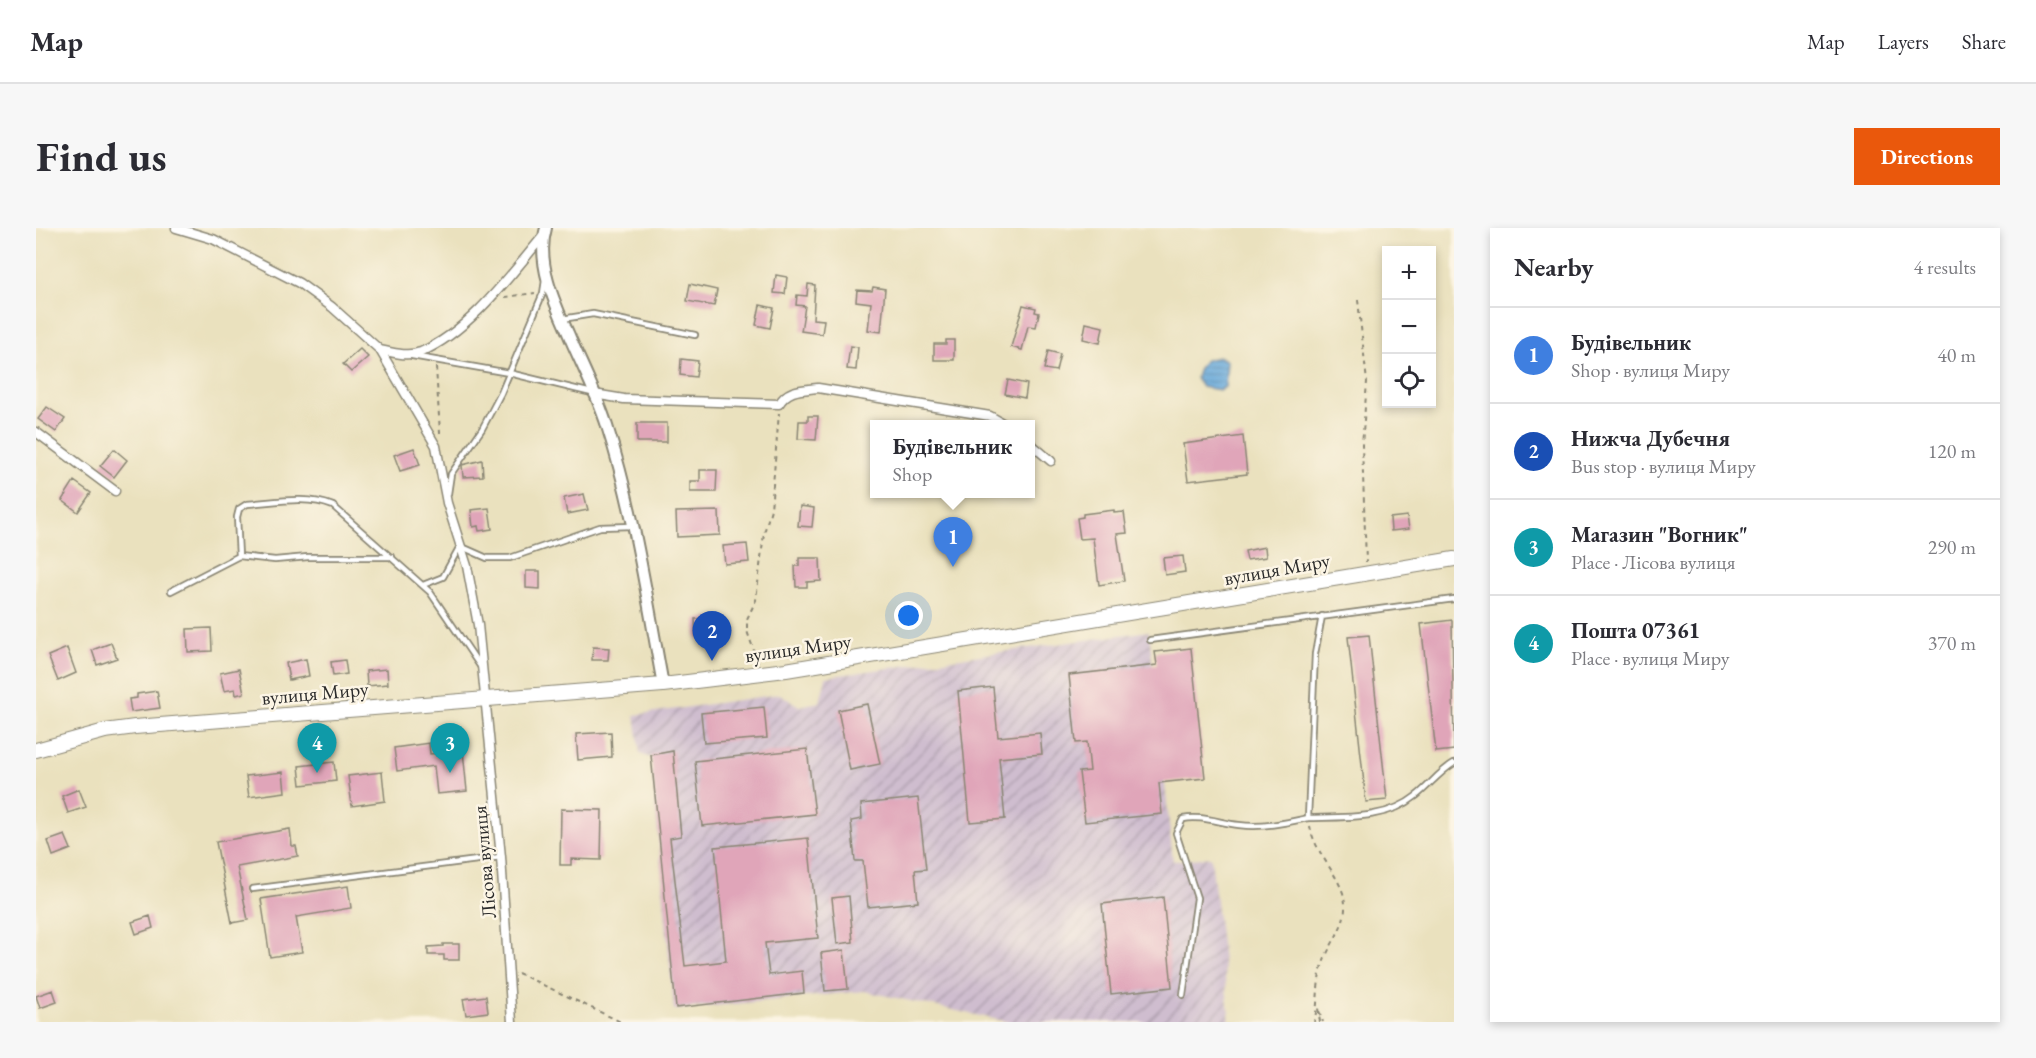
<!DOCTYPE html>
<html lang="en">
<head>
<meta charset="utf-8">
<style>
	:root { --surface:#fff; --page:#f7f7f7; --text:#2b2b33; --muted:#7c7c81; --line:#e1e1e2; --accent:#ea580c }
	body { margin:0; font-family:"EB Garamond",serif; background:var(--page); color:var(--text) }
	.controls { position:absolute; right:18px; top:18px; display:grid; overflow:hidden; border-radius:0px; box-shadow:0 3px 9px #0003 }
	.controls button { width:54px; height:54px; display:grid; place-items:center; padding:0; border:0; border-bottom:2px solid var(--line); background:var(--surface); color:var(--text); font:30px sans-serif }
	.you { position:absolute; left:873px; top:388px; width:21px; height:21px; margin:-15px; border:4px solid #fff; border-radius:50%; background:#1a73e8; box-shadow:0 0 0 9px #1a73e833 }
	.badge { display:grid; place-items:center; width:39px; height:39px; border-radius:50%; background:var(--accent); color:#fff; font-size:20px; font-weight:700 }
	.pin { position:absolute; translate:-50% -50px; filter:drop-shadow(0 2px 3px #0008) }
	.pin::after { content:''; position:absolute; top:32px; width:21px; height:18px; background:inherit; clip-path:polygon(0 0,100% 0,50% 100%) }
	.popup { position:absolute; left:834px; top:192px; width:165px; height:78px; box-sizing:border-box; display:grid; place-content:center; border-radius:0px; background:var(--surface); filter:drop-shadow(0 2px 4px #0005); font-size:20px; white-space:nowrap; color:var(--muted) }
	.popup b { font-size:22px; color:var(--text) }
	.popup::after { content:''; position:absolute; left:50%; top:100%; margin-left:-12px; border:12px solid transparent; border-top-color:var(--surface) }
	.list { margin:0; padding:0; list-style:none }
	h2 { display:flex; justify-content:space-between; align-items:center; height:78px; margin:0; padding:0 24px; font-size:26px }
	h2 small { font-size:20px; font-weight:400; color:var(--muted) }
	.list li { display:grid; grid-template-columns:39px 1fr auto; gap:18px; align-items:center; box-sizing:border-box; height:96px; padding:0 24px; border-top:2px solid var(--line) }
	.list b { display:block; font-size:22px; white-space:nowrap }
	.list p { margin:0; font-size:20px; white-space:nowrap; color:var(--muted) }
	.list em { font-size:20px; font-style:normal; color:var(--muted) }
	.icon { flex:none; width:33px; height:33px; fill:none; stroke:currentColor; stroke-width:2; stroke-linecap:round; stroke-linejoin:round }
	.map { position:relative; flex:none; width:1418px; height:794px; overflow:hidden; border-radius:0px }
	header { display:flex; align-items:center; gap:36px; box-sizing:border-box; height:84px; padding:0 30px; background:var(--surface); border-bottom:2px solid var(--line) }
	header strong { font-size:28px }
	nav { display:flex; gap:33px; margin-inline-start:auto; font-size:21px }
	.intro { display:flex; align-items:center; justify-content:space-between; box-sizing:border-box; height:144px; padding:0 36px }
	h1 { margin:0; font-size:42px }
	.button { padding:15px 27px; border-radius:0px; background:var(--accent); color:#fff; font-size:21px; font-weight:700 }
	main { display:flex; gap:36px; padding:0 36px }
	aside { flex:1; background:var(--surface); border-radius:0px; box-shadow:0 3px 9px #0003 }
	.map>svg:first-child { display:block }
	.industrial { fill:url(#industrial-furrows) }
	.water { fill:url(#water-rules); stroke:#486a82; stroke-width:1.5 }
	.building { fill:#e0a5b9 }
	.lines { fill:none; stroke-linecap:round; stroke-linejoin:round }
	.service-casing { stroke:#8a8674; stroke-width:8 }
	.minor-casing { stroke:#8a8674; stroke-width:11 }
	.tertiary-casing { stroke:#8a8674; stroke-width:14 }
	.primary-casing { stroke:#8a8674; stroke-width:16 }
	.path { stroke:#8a8674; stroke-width:2; stroke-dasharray:4.5 4.5; stroke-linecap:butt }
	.service { stroke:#fff; stroke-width:4.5 }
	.minor { stroke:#fff; stroke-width:8 }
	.tertiary { stroke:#fff; stroke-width:10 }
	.primary { stroke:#fff; stroke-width:14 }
	.labels { text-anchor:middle; stroke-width:5; stroke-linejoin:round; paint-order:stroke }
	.street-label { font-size:20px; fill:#2b2b2b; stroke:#fcf5e5 }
</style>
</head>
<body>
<header>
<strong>Map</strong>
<nav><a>Map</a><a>Layers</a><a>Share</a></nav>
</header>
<div class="intro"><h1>Find us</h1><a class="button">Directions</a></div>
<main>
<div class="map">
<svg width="1418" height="794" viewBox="0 0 1418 794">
	<defs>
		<pattern id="industrial-furrows" width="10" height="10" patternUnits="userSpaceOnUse" patternTransform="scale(1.5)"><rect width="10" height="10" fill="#cfbdcf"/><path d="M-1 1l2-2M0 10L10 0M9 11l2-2" fill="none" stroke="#a89aa8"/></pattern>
		<pattern id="water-rules" width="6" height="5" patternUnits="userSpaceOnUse" patternTransform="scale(1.5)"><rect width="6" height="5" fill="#66a8da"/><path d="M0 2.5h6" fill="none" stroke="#5489b1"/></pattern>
	</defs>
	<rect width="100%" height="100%" fill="#fcf5e5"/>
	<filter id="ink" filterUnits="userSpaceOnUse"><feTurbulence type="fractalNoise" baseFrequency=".0167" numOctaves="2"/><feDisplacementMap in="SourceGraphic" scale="12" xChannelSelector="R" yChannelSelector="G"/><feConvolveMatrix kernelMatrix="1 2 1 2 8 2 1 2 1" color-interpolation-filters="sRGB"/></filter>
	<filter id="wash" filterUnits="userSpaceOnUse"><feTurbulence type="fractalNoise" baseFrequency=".008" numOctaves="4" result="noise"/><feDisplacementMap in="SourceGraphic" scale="24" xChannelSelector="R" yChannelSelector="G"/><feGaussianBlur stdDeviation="1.35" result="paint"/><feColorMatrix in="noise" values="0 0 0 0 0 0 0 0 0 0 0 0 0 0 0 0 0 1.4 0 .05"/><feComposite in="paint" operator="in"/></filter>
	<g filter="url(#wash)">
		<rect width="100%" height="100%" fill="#eae1be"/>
		<path class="industrial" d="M1113 403 1137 633 1175 629 1194 794H972L828 763 638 782 615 530 604 526 599 487 744 466 763 478 784 474 790 449Z"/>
		<path class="water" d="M1184 129 1191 133 1189 159 1184 162 1166 159 1160 150C1164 134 1167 131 1184 129Z"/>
		<g id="blocks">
			<path class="building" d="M740 47 751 49 749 66 738 65Z
				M654 56 681 62 678 78 651 73Z
				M772 56 779 57 777 91 788 92 786 106 765 103 769 78 760 77 761 67 771 68Z
				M837 59 849 61 845 104 832 102 835 75 820 73 821 62 836 63Z
				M724 77 738 80 734 100 720 97Z
				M987 77 1000 80 999 84 1003 85 1000 99 992 98 986 122 975 119Z
				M1050 95 1067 99 1064 115 1047 111Z
				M910 112H918V132H898V116H910Z
				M814 118 822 119 820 142 811 141Z
				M324 121 332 129 315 144 307 136Z
				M1012 123 1024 126 1020 143 1008 141Z
				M645 131 662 133 660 149 644 147Z
				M972 152 991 156 989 170 969 166Z
				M11 179 29 191 20 204 2 191Z
				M772 188H782L780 212 762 211 763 193H772Z
				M601 195H631V214H601Z
				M1207 208 1211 246 1152 253 1147 216Z
				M378 220 384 237 364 243 358 227Z
				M78 221 91 232 78 249 64 238Z
				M446 232 447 248 427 249 426 237Z
				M664 242H681L680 264H654V253H664Z
				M38 253 55 265 42 284 26 272Z
				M548 266 552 282 531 286 528 270Z
				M764 278 778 280 776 299 762 298Z
				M453 280 456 301 443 303 442 298 437 299 435 282Z
				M1078 282V285L1088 284 1091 305 1081 306 1088 353 1063 357 1057 310 1044 311 1041 290 1047 289V286Z
				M683 283 684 307 641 309 640 284Z
				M1371 288 1373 301 1355 303 1354 290Z
				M711 316 713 334 689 336 687 318Z
				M1229 319 1230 329 1211 332 1209 323Z
				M1147 328 1149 344 1129 347 1127 330Z
				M763 330H784L785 353 771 354V359H760L759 338H763Z
				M490 343H504V361L490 360Z
				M676 390 677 397H680L681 408 660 410 659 391Z
				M1416 392 1418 522 1400 524 1385 396Z
				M175 400 176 423 152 424 151 401Z
				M1333 407 1351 572 1330 574 1312 409Z
				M75 415 81 430 61 437 56 422Z
				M557 419 573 420 572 432H556Z
				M31 420 40 445 22 453 12 428Z
				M1155 420 1169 550 1123 555 1126 586 1049 594 1043 544 1054 543 1051 514 1040 515 1033 447 1121 437 1119 424Z
				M270 431 273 448 253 452 250 435Z
				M309 432 311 446 297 448 295 434Z
				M203 441 208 465 200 467 199 461 188 463 184 445Z
				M351 441 352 456 331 458 330 443Z
				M957 459 962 509 1004 505 1006 526 963 530 969 591 934 594 922 463Z
				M121 463 124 480 95 484 93 471 101 470V466Z
				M831 476 844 536 814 542 802 482Z
				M728 479 731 510 668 515 665 485Z
				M575 504 576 529 542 532 540 506Z
				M393 515 394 526 427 523 431 563 401 566 398 538 361 543 358 520Z
				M771 521 779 586 666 598 659 533Z
				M637 523 645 608 634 610 649 738 690 733 679 619 772 610 782 710 729 715 733 747 766 743 768 765 640 780 615 527Z
				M298 534 300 553 265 557 263 538Z
				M247 544 249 564 213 569 210 548Z
				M346 544 349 573 316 578 312 548Z
				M43 561 50 579 32 585 26 568Z
				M882 570 890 641 879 642 882 674 832 679 827 633H819L815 593 826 591 825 576Z
				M525 581 566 582 565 632 535 631V637H524Z
				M254 601 256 618H260L262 628 201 639 212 692 196 695 180 614Z
				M29 607 35 621 17 628 12 613Z
				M312 658 315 680 260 689 266 724 234 729 225 671Z
				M813 668 817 714 801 716 796 670Z
				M1127 669 1136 759 1075 766 1066 676Z
				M114 688 117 700 100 706 96 694Z
				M407 716H423V732H408V727H392V719L407 718Z
				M808 722 812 761 789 763 785 725Z
				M17 762 21 774 4 780 0 768Z
				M450 768 452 784 430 787 427 771Z"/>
		</g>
	</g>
	<g filter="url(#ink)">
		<use href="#blocks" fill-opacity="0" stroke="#8a8674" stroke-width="1.5"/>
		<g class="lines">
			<defs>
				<path id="service" d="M526 91 557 86 659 107
					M376 128 473 145 556 165
					M412 266 415 246 446 201 465 165 507 65 509 52
					M203 328 239 332 272 329H356
					M387 357 407 349 424 318 451 330H474L564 299 596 298
					M135 363 203 328 201 289 203 281 211 276C239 274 271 267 297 278L394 364 444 438
					M1286 388 1279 426 1272 590C1308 589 1351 592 1380 568 1393 558 1403 544 1418 535
					M1114 412 1418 371
					M216 661 465 629
					M1147 767 1161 670 1140 605 1147 591C1165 587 1184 595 1203 597 1227 600 1249 595 1272 590"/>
				<path id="minor" d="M140 0 177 11 263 55 296 79 344 122 400 218 411 275 431 338 442 397 465 629 476 794
					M344 122C358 125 372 129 385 124 434 103 475 46 508 7
					M558 166 588 171 743 176C752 161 765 162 782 160L954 188 968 196
					M0 204 79 263
					M995 216 1015 233"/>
				<path id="tertiary" d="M510 0C500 34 518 74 532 105 545 136 561 166 571 198 598 282 611 370 627 457"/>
				<path id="primary" d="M0 522 69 503 99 499 627 457 750 442 1418 331"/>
			</defs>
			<use href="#service" class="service-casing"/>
			<use href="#minor" class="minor-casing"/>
			<use href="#tertiary" class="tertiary-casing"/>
			<use href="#primary" class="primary-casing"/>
			<path class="path" d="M469 69 499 65
				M1322 72 1331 154 1326 217 1330 334
				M400 139 404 205
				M722 434 711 403V391L720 372 728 305 735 281 743 185
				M1274 598C1278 623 1299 642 1307 665 1316 695 1293 713 1286 739 1280 757 1283 776 1278 794
				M482 745 585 794
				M1284 794 1282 780 1287 794"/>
			<use href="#service" class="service"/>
			<use href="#minor" class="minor"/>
			<use href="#tertiary" class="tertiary"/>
			<use href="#primary" class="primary"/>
		</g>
	</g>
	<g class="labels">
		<g class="street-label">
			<text transform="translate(1241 341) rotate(-10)" y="7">вулиця Миру</text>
			<text transform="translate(762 420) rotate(-8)" y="7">вулиця Миру</text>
			<text transform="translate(279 465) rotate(-5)" y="7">вулиця Миру</text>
			<text transform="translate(448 634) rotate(-95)" y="7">Лісова вулиця</text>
		</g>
	</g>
</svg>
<div class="controls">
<button>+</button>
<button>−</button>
<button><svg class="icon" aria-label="locate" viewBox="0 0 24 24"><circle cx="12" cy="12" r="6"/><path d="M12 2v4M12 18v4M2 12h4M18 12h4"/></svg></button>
</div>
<div class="you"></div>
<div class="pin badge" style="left:917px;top:339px;background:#3f7fe0">1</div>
<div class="popup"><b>Будівельник</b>Shop</div>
<div class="pin badge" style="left:676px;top:433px;background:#1a4fb4">2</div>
<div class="pin badge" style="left:414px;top:545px;background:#0f9aa8">3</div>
<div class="pin badge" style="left:281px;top:545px;background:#0f9aa8">4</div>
</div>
<aside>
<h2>Nearby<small>4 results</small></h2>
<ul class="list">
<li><span class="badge" style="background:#3f7fe0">1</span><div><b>Будівельник</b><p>Shop · вулиця Миру</p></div><em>40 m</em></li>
<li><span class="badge" style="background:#1a4fb4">2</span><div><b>Нижча Дубечня</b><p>Bus stop · вулиця Миру</p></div><em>120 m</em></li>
<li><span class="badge" style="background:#0f9aa8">3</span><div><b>Магазин &quot;Вогник&quot;</b><p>Place · Лісова вулиця</p></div><em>290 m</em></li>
<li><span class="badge" style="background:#0f9aa8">4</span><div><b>Пошта 07361</b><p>Place · вулиця Миру</p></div><em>370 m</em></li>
</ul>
</aside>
</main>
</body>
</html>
